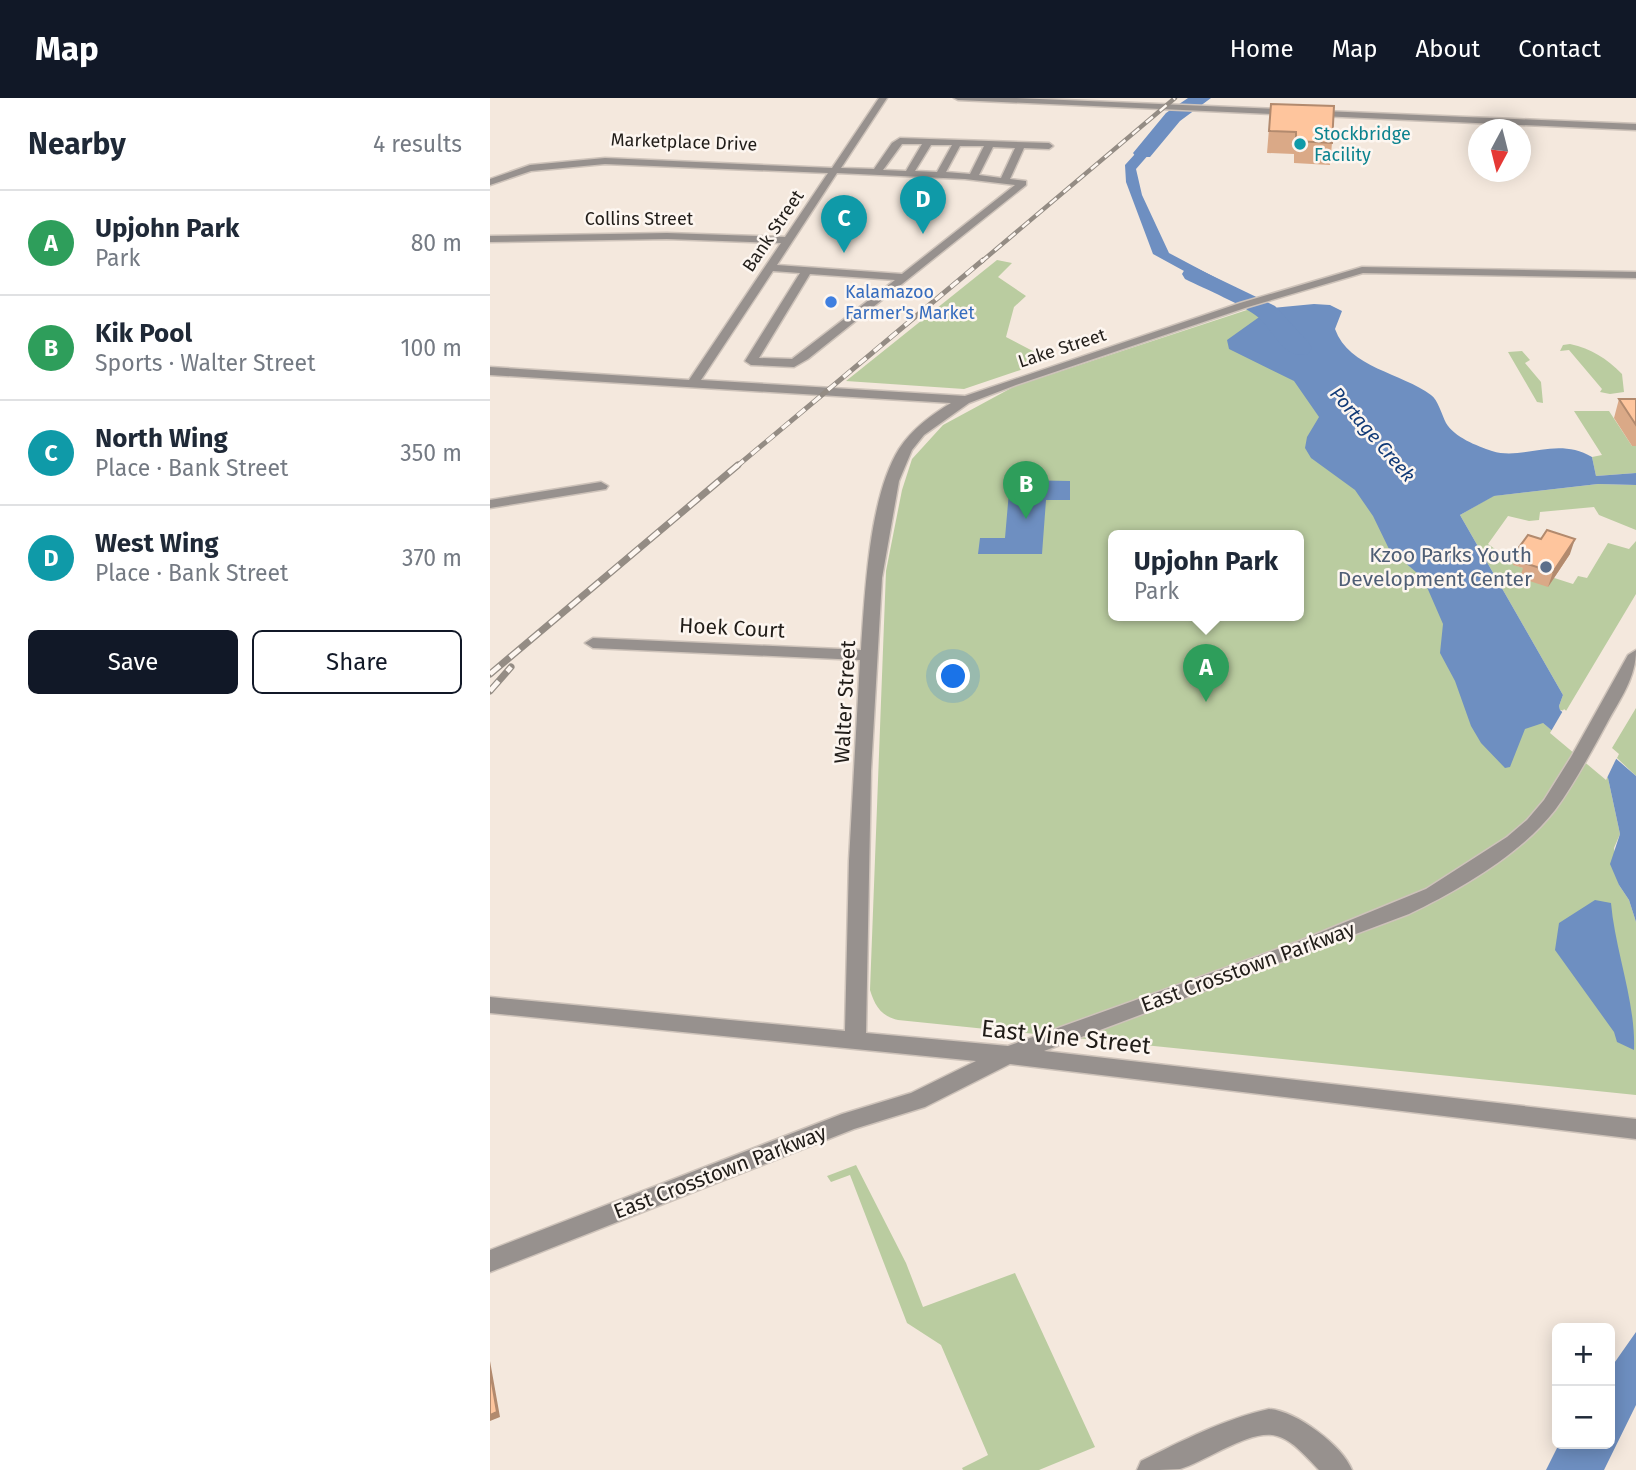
<!DOCTYPE html>
<html lang="en">
<head>
<meta charset="utf-8">
<style>
	:root { --surface:#fff; --page:#f2f2f3; --text:#1f2937; --muted:#747a83; --line:#e0e1e3; --accent:#111827 }
	body { margin:0; font-family:"Fira Sans",sans-serif; background:var(--page); color:var(--text) }
	.controls { position:absolute; right:21px; bottom:21px; display:grid; overflow:hidden; border-radius:10px; box-shadow:0 4px 18px #0003 }
	.controls button { width:63px; height:63px; display:grid; place-items:center; padding:0; border:0; border-bottom:2px solid var(--line); background:var(--surface); color:var(--text); font:35px sans-serif }
	.compass { position:absolute; left:978px; top:21px; width:63px; height:63px; border-radius:50%; background:var(--surface); box-shadow:0 4px 18px #0003; rotate:187deg }
	.you { position:absolute; left:464px; top:579px; width:24px; height:24px; margin:-18px; border:5px solid #fff; border-radius:50%; background:#1a73e8; box-shadow:0 0 0 10px #1a73e833 }
	.badge { display:grid; place-items:center; width:46px; height:46px; border-radius:50%; background:var(--accent); color:#fff; font-size:23px; font-weight:700 }
	.pin { position:absolute; translate:-50% -58px; filter:drop-shadow(0 2px 4px #0008) }
	.pin::after { content:''; position:absolute; top:37px; width:24px; height:21px; background:inherit; clip-path:polygon(0 0,100% 0,50% 100%) }
	.popup { position:absolute; left:618px; top:432px; width:196px; height:91px; box-sizing:border-box; display:grid; place-content:center; border-radius:10px; background:var(--surface); filter:drop-shadow(0 2px 5px #0005); font-size:23px; white-space:nowrap; color:var(--muted) }
	.popup b { font-size:26px; color:var(--text) }
	.popup::after { content:''; position:absolute; left:50%; top:100%; margin-left:-14px; border:14px solid transparent; border-top-color:var(--surface) }
	.list { margin:0; padding:0; list-style:none }
	h2 { display:flex; justify-content:space-between; align-items:center; height:91px; margin:0; padding:0 28px; font-size:30px }
	h2 small { font-size:23px; font-weight:400; color:var(--muted) }
	.list li { display:grid; grid-template-columns:46px 1fr auto; gap:21px; align-items:center; box-sizing:border-box; height:105px; padding:0 28px; border-top:2px solid var(--line) }
	.list b { display:block; font-size:26px; white-space:nowrap }
	.list p { margin:0; font-size:23px; white-space:nowrap; color:var(--muted) }
	.list em { font-size:23px; font-style:normal; color:var(--muted) }
	.actions { display:flex; gap:14px; padding:21px 28px }
	.actions a { flex:1; padding:16px 0; border:2px solid var(--accent); border-radius:10px; text-align:center; font-size:24px; color:var(--accent) }
	.actions .main { background:var(--accent); color:#fff }
	.map { position:relative; flex:none; width:1146px; height:1372px; overflow:hidden }
	header { display:flex; align-items:center; gap:42px; box-sizing:border-box; height:98px; padding:0 35px; background:var(--accent); color:#fff }
	header strong { font-size:33px }
	nav { display:flex; gap:38px; margin-inline-start:auto; font-size:24px }
	main { display:flex }
	aside { flex:1; background:var(--surface) }
	.map>svg:first-child { display:block }
	.green { fill:#bacca0; fill-rule:evenodd }
	.water { fill:#6e8fc1 }
	.pier { fill:#f4e8dd }
	.lines { fill:none; stroke-linecap:round; stroke-linejoin:round }
	.river { fill:#6e8fc1; fill-rule:evenodd }
	.minor-casing { stroke:#cec3ba; stroke-width:3 }
	.minor { fill:#97918e; fill-rule:evenodd }
	.rail-far2-casing { stroke:#948c84; stroke-width:4.5 }
	.rail-far1-casing { stroke:#948c84; stroke-width:5 }
	.rail-casing { stroke:#948c84; stroke-width:7 }
	.rail-far2 { stroke:#fdf6f0; stroke-width:2.5; stroke-dasharray:9; stroke-linecap:butt }
	.rail-far1 { stroke:#fdf6f0; stroke-width:3.5; stroke-dasharray:10; stroke-linecap:butt }
	.rail { stroke:#fdf6f0; stroke-width:4.5; stroke-dasharray:13; stroke-linecap:butt }
	.wall { fill:#daa987 }
	.shaded-wall { fill:#b28a6e }
	.building { fill:#fec59d; stroke:#b28a6e; stroke-width:2 }
	.culture-dot { fill:#0f9aa8; stroke:#fdf6f0; stroke-width:2.5 }
	.shop-dot { fill:#3f7fe0; stroke:#fdf6f0; stroke-width:2.5 }
	.service-dot { fill:#5c6f8a; stroke:#fdf6f0; stroke-width:2.5 }
	.labels { text-anchor:middle; stroke-width:5; stroke-linejoin:round; paint-order:stroke }
	.far-culture-label { font-size:18px; fill:#0d838f; stroke:#fdf6f0; text-anchor:start }
	.far-street-label { font-size:18px; fill:#211d19; stroke:#fdf6f0 }
	.far-shop-label { font-size:18px; fill:#366cbe; stroke:#fdf6f0; text-anchor:start }
	.far-water-label { font-size:19px; font-style:italic; fill:#113a77; stroke:#fdf6f0 }
	.service-label { font-size:21px; fill:#4e5e75; stroke:#fdf6f0; text-anchor:end }
	.street-label { font-size:21px; fill:#211d19; stroke:#fdf6f0 }
	.near-street-label { font-size:24px; fill:#211d19; stroke:#fdf6f0 }
</style>
</head>
<body>
<header>
<strong>Map</strong>
<nav><a>Home</a><a>Map</a><a>About</a><a>Contact</a></nav>
</header>
<main>
<aside>
<h2>Nearby<small>4 results</small></h2>
<ul class="list">
<li><span class="badge" style="background:#2e9e5b">A</span><div><b>Upjohn Park</b><p>Park</p></div><em>80 m</em></li>
<li><span class="badge" style="background:#2e9e5b">B</span><div><b>Kik Pool</b><p>Sports · Walter Street</p></div><em>100 m</em></li>
<li><span class="badge" style="background:#0f9aa8">C</span><div><b>North Wing</b><p>Place · Bank Street</p></div><em>350 m</em></li>
<li><span class="badge" style="background:#0f9aa8">D</span><div><b>West Wing</b><p>Place · Bank Street</p></div><em>370 m</em></li>
</ul>
<div class="actions"><a class="main">Save</a><a>Share</a></div>
</aside>
<div class="map">
<svg width="1146" height="1372" viewBox="0 0 1146 1372">
	<rect width="100%" height="100%" fill="#f4e8dd"/>
	<path class="green" d="M507 162 522 165 508 179 536 198 524 209 516 239 560 262 474 291 356 283Z
		M760 211 770 213 806 261 1052 624 1118 680 1130 736 1124 750 1129 787 1139 802 1146 824V997L408 922C391 918 385 908 380 892L396 473 412 392 422 361 453 327 525 288ZM623 438H809V518H623Z
		M1080 246C1102 251 1116 260 1132 276L1134 294 1120 296 1110 294 1112 291 1079 252 1070 253 1073 247Z
		M1032 253 1040 262 1035 265 1051 284 1053 305 1047 304 1018 254Z
		M1084 313H1119L1142 348H1146V375L1106 378 1102 359 1112 357Z
		M1108 386 1146 387V432L1109 417 1104 409 1050 414 1049 422 1039 423 1018 418 998 446 1023 464 1024 467 1083 486 1088 478 1097 480 1118 445 1139 451 1146 443V496L1076 613 1070 612 1069 608 1073 597 970 417 1003 398Z
		M1146 610V678L1127 660 1129 656 1122 650Z
		M366 1067 416 1165 433 1209 525 1175 605 1349 549 1372H473L472 1370 498 1357 451 1247 417 1225 360 1077 341 1084 337 1078Z"/>
	<path class="water" d="M686 15H695L646 71 652 97 679 155 760 198 747 202 663 156 636 84 635 67 665 34V29Z
		M824 206 840 207 852 213 845 231C859 270 912 275 941 297 948 302 952 317 956 325 964 339 987 348 1002 353 1033 363 1066 338 1102 359L1106 378 1146 375V387L1108 386 1004 398 970 417 1073 597 1069 608 1070 612 1146 678V824L1139 802 1129 787 1120 766 1130 736 1118 680 1053 625 1035 631 1020 669 1015 670 991 645 981 628 965 583 950 555 953 526 933 480 899 451 883 418 865 392 821 360 815 350 817 339 829 319 804 283 739 251 737 242 772 217 766 212 779 208 782 210Z
		M520 382 580 383V402H556L552 456H488L490 440H515Z
		M1105 802 1121 805C1125 852 1146 905 1144 952L1127 944 1124 934 1065 852 1069 825Z
		M1146 1234V1307L1114 1372H1056L1069 1346H1120V1271Z"/>
	<path class="pier" d="M1074 611 1128 657 1116 682 1060 635Z"/>
	<g class="lines">
		<path class="river" d="M698 0H721L690 23 660 59H646L643 55 676 15Z
			M704 169 785 208 818 244 822 250 818 256C794 262 785 235 769 220 754 207 715 191 695 181L692 176 695 171Z"/>
		<defs>
			<path id="minor" d="M389 0H397L351 70 384 71 402 45 410 40 559 45 563 48 559 51 534 50 520 81 536 83V87L318 261 304 269 261 267 255 263 310 175 283 173 211 282 475 298 750 205 872 169 1146 174V180L873 175 758 209 526 287 479 305 434 337 422 352 409 383 392 480 381 673 376 935 518 948 807 844 936 791 1017 739 1037 722 1054 702 1081 659 1138 557 1146 552C1146 580 1130 601 1117 625 1101 654 1085 685 1065 712 1031 756 969 792 919 816L554 953 1146 1021V1041L520 966 435 1009 364 1031 0 1174V1152L352 1016 421 995 486 963 0 915V899L355 933 359 763 370 562 103 550 95 545 103 540 371 552C375 495 379 399 409 351 422 331 441 317 461 305L0 277V269L199 282 291 145 177 141 0 144V138L177 135 295 139 338 75 115 66 41 73 0 87V81L40 67 115 60 342 70ZM412 46H432L416 73 393 72ZM441 47H462L447 74 425 73ZM470 48H494L480 76 456 74ZM503 49 525 50 511 80 489 77ZM347 75 475 81 525 87 412 176 287 167ZM320 176 405 182 302 261 269 260Z
				M464 0H526L1146 26V32L468 2Z
				M111 384 118 388 116 391 0 410V402Z
				M779 1311C806 1313 852 1347 862 1372H829C818 1361 803 1342 787 1338 761 1330 715 1364 690 1371 678 1372 660 1372 647 1372L651 1363C692 1343 734 1321 779 1311Z"/>
		</defs>
		<use href="#minor" class="minor-casing"/>
		<use href="#minor" class="minor"/>
		<defs>
			<path id="rail-far2" d="M491 164 685 0"/>
			<path id="rail-far1" d="M246 369 493 162"/>
			<path id="rail" d="M0 576 248 367
				M0 593 21 569"/>
		</defs>
		<use href="#rail-far2" class="rail-far2-casing"/>
		<use href="#rail-far1" class="rail-far1-casing"/>
		<use href="#rail" class="rail-casing"/>
		<use href="#rail-far2" class="rail-far2"/>
		<use href="#rail-far1" class="rail-far1"/>
		<use href="#rail" class="rail"/>
	</g>
	<path class="wall" d="M781 6 842 45 840 67 804 65V56L777 55Z
		M1129 301H1146V348H1142L1124 320Z
		M1027 452 1080 456 1058 489 1030 480 1033 470 1023 467Z"/>
	<path class="shaded-wall" d="M1085 441 1080 456 1058 489 1063 474Z
		M0 1263 10 1319 0 1323Z"/>
	<path class="building" d="M781 6 844 8 842 45 806 43V34L779 33Z
		M1129 301H1146V327Z
		M1057 432 1085 441 1063 474 1034 465 1040 456 1027 452 1038 437 1051 441Z
		M0 1273 7 1314 0 1317Z"/>
	<circle class="culture-dot" cx="810" cy="46" r="7"/>
	<circle class="shop-dot" cx="341" cy="204" r="7"/>
	<circle class="service-dot" cx="1056" cy="469" r="7"/>
	<g class="labels">
		<g class="far-culture-label">
			<text x="824" y="42">Stockbridge<tspan x="824" dy="21">Facility</tspan></text>
		</g>
		<g class="far-street-label">
			<text transform="translate(194 44) rotate(2)" y="6">Marketplace Drive</text>
			<text x="149" y="127">Collins Street</text>
			<text transform="translate(283 133) rotate(-56)" y="6">Bank Street</text>
			<text transform="translate(572 250) rotate(-18)" y="6">Lake Street</text>
		</g>
		<g class="far-shop-label">
			<text x="355" y="200">Kalamazoo<tspan x="355" dy="21">Farmer's Market</tspan></text>
		</g>
		<g class="far-water-label">
			<text transform="translate(883 336) rotate(49)" y="7">Portage Creek</text>
		</g>
		<g class="service-label">
			<text x="1042" y="464">Kzoo Parks Youth<tspan x="1042" dy="24">Development Center</tspan></text>
		</g>
		<g class="street-label">
			<text transform="translate(242 530) rotate(3)" y="7">Hoek Court</text>
			<text transform="translate(355 604) rotate(-87)" y="7">Walter Street</text>
			<text transform="translate(758 869) rotate(-20)" y="7">East Crosstown Parkway</text>
			<text transform="translate(230 1074) rotate(-21)" y="7">East Crosstown Parkway</text>
		</g>
		<g class="near-street-label">
			<text transform="translate(576 939) rotate(6)" y="8">East Vine Street</text>
		</g>
	</g>
</svg>
<div class="controls">
<button>+</button>
<button>−</button>
</div>
<svg class="compass" viewBox="-18 -18 36 36"><path d="M0-13l5 13h-10z" fill="#e53935"/><path d="M0 13l5-13h-10z" fill="#747a83"/></svg>
<div class="you"></div>
<div class="pin badge" style="left:716px;top:604px;background:#2e9e5b">A</div>
<div class="popup"><b>Upjohn Park</b>Park</div>
<div class="pin badge" style="left:536px;top:421px;background:#2e9e5b">B</div>
<div class="pin badge" style="left:354px;top:155px;background:#0f9aa8">C</div>
<div class="pin badge" style="left:433px;top:136px;background:#0f9aa8">D</div>
</div>
</main>
</body>
</html>
